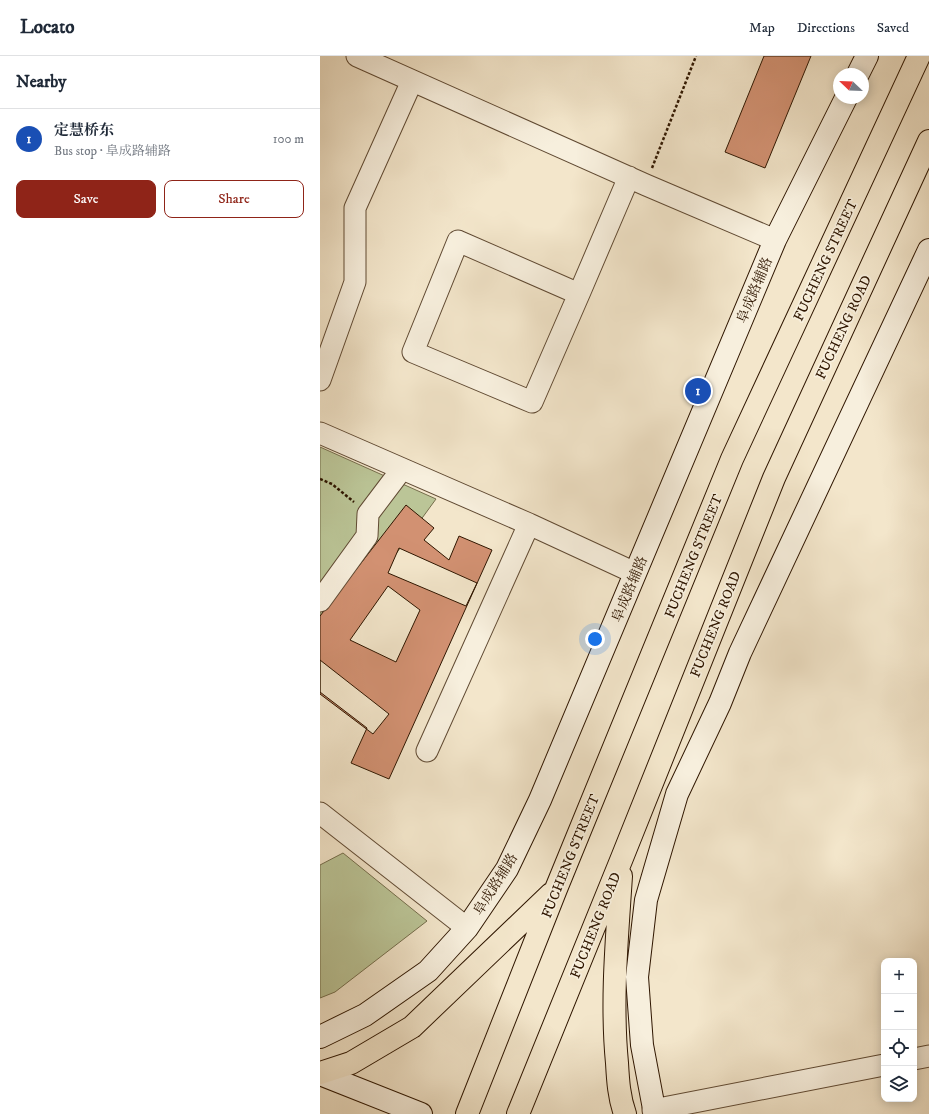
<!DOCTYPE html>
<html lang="en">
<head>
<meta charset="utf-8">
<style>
	:root { --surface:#fff; --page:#f6f6f7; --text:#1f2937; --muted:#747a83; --line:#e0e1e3; --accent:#8f2418 }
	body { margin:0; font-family:"IM FELL DW Pica","Noto Serif SC",serif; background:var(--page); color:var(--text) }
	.controls { position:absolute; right:12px; bottom:12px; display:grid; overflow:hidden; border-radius:8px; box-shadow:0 2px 10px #0003 }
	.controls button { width:36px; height:36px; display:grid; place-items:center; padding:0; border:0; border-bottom:1px solid var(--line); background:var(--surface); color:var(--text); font:20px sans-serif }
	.compass { position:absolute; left:513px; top:12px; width:36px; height:36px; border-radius:50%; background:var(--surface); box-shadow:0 2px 10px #0003; rotate:293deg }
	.you { position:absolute; left:275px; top:583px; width:14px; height:14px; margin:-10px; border:3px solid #fff; border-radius:50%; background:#1a73e8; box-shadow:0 0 0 6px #1a73e833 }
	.badge { display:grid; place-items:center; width:26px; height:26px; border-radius:50%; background:var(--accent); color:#fff; font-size:13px; font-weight:700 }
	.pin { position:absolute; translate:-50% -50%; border:2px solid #fff; box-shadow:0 1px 4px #0006 }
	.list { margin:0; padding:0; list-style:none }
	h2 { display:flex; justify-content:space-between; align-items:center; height:52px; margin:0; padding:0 16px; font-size:17px }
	h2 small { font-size:13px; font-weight:400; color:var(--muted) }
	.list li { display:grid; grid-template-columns:26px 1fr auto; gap:12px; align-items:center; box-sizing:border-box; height:60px; padding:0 16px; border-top:1px solid var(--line) }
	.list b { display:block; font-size:15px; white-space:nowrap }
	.list p { margin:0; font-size:13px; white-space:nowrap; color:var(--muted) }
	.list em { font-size:13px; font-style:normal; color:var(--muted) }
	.actions { display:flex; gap:8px; padding:12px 16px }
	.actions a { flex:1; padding:9px 0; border:1px solid var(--accent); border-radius:8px; text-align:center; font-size:14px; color:var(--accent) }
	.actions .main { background:var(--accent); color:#fff }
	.icon { flex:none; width:22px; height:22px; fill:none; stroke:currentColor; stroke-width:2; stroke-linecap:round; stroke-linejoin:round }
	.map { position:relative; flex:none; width:609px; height:1058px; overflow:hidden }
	header { display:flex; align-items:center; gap:24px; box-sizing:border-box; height:56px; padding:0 20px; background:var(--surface); border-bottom:1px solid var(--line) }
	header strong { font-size:19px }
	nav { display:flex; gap:22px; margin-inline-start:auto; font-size:14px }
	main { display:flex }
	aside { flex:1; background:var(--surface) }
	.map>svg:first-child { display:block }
	.green { fill:#bbc597; stroke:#756e4c }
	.building { fill:#d29172; stroke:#2f1600; fill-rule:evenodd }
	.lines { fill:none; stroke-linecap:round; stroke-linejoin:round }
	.street-casing { stroke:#604a33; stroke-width:23 }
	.secondary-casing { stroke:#2f1600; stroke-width:24 }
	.highway-casing { stroke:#2f1600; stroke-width:24 }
	.path { stroke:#2f1600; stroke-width:2.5; stroke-dasharray:3 2; stroke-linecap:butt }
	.street { stroke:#f7efdd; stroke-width:21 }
	.secondary { stroke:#f7efdd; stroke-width:22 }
	.highway { stroke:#f3e6cb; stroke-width:22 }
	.labels { text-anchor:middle; stroke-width:3.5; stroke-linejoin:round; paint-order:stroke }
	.street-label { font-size:14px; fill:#2f1600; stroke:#f7efdd }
</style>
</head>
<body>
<header>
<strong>Locato</strong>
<nav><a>Map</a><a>Directions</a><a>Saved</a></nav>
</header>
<main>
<aside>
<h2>Nearby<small></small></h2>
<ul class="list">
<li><span class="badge" style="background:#1a4fb4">1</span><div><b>定慧桥东</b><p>Bus stop · 阜成路辅路</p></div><em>100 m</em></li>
</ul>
<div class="actions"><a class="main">Save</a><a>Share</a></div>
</aside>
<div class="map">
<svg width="609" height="1058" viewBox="0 0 609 1058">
	<rect width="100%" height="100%" fill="#f3e6cb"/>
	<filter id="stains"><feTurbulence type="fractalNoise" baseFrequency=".005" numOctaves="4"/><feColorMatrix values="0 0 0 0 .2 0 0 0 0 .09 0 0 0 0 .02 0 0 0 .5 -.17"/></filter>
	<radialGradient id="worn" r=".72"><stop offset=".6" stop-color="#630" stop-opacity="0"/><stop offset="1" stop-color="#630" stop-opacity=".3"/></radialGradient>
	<path class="green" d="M0 391 116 443 0 602Z
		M23 797 107 865 15 936 0 942V809Z"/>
	<path class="building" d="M444 0H491L445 112 405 96Z
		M86 449 114 472 104 484 129 504 139 480 172 494 69 723 31 707 47 672 0 636V560ZM68 530 100 554 76 606 30 584Z
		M79 492 157 527 146 550 68 517Z
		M0 604 69 658 53 678 0 638Z"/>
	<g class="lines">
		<defs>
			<path id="street" d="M37 0 326 129 455 184
				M259 238 212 346 93 296 138 185 259 238 309 121
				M0 324 35 226V152L92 25
				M0 377 209 468 315 517
				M0 545 47 480 48 458 82 413
				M107 695 209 468
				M0 757 147 872
				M594 1003 609 1000
				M333 1054 564 1009"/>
			<path id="secondary" d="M538 18 547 0
				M0 981 45 959 108 915 147 872 187 813 220 744 455 184 526 42
				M0 1018 101 1058
				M335 1058 322 989 317 921 326 844 357 738 400 647 420 597 609 194"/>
			<path id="highway" d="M301 820C297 882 291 945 297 1007 298 1025 299 1041 305 1058
				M0 1017 31 1007 92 971 231 838
				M147 1058 236 833 412 403 599 0
				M198 1058 302 802 454 422 609 85"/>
		</defs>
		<use href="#street" class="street-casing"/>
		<use href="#secondary" class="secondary-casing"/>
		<use href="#highway" class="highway-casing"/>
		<path class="path" d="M332 112 376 0
			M0 423 12 428 34 446"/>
		<use href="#street" class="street"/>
		<use href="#secondary" class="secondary"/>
		<use href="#highway" class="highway"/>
	</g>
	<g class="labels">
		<g class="street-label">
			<text transform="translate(505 204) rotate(-65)" y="5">FUCHENG STREET</text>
			<text transform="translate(434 234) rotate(-67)" y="5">阜成路辅路</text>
			<text transform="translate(523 271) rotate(-65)" y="5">FUCHENG ROAD</text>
			<text transform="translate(373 500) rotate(-68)" y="5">FUCHENG STREET</text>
			<text transform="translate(309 533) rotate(-67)" y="5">阜成路辅路</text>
			<text transform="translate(395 568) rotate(-68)" y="5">FUCHENG ROAD</text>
			<text transform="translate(250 800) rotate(-68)" y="5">FUCHENG STREET</text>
			<text transform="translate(175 828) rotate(-58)" y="5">阜成路辅路</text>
			<text transform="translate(275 869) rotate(-68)" y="5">FUCHENG ROAD</text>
		</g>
	</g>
	<rect width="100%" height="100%" filter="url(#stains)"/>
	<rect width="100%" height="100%" fill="url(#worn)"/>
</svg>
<div class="controls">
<button>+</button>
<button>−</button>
<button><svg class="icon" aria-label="locate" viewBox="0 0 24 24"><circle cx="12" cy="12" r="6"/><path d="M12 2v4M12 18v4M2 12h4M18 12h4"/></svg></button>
<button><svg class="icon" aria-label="layers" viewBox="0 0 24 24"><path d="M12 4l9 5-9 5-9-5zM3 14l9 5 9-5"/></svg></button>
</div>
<svg class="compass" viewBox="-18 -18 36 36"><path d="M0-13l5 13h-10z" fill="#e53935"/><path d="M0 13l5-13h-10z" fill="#747a83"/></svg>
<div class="you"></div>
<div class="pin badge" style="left:378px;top:335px;background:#1a4fb4">1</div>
</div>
</main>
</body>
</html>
